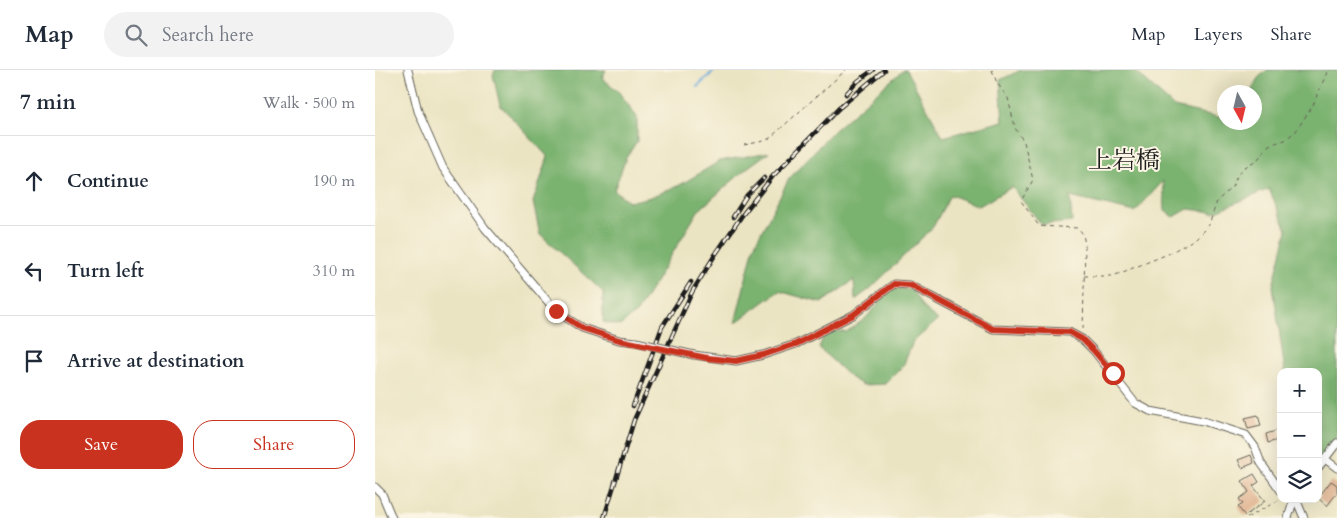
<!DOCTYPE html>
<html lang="en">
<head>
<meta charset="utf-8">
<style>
	:root { --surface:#fff; --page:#f2f2f3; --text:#1f2937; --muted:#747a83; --line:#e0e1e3; --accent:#c8321e }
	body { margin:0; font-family:Cardo,"Noto Serif JP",serif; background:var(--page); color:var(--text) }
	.controls { position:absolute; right:15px; bottom:15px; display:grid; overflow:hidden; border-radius:10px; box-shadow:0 5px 20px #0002 }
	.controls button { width:45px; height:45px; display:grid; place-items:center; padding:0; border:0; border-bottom:1px solid var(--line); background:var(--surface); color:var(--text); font:25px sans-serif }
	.compass { position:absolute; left:842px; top:15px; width:45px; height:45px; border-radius:50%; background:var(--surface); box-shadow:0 5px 20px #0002; rotate:172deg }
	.stop { position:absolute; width:15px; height:15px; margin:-11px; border:4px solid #c8321e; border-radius:50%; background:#fff }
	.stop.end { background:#c8321e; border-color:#fff; box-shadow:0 1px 5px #0008 }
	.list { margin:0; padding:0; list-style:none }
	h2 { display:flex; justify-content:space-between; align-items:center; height:65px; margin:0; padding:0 20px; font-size:21px }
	h2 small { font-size:16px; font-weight:400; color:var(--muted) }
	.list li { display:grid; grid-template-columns:32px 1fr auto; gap:15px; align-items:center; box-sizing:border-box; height:90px; padding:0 20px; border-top:1px solid var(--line) }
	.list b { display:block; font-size:19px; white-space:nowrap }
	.list em { font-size:16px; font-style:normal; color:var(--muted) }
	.actions { display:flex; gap:10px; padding:15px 20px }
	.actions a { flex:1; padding:11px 0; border:1px solid var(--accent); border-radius:20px; text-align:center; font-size:18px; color:var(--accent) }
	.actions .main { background:var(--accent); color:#fff }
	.icon { flex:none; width:28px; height:28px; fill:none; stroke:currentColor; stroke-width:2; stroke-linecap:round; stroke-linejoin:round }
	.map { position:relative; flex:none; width:962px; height:448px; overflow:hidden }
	header { display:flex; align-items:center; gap:30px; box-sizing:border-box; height:70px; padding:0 25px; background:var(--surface); border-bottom:1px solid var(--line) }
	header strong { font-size:24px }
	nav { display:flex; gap:28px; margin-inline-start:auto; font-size:18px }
	.search { width:350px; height:45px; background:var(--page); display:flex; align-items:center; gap:12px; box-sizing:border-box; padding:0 18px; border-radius:28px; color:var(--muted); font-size:19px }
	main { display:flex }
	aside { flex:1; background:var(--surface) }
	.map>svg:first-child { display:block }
	.forest { fill:#7ab270; stroke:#4b6746 }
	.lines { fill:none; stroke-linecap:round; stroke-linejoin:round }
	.stream { stroke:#67a7da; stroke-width:2.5 }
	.building { fill:#e0b390 }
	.street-casing { stroke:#646256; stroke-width:9 }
	.path { stroke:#646256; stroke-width:1; stroke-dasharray:4 4; stroke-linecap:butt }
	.street { stroke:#fff; stroke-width:7 }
	.rail-casing { stroke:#1c1c1c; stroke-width:4.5 }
	.rail { stroke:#fcf5e5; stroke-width:2.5; stroke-dasharray:8; stroke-linecap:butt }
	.street-bridge-casing { stroke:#646256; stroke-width:9; stroke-linecap:butt }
	.street-bridge { stroke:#fff; stroke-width:7 }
	.route { stroke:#c8321e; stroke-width:6 }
	.labels { text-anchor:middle; stroke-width:4; stroke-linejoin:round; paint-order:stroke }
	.quarter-label { font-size:24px; fill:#1c1c1c; stroke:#fcf5e5 }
</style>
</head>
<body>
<header>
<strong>Map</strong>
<div class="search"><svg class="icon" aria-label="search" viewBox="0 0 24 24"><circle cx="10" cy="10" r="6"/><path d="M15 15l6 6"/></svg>Search here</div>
<nav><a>Map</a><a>Layers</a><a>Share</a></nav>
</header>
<main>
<aside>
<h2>7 min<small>Walk · 500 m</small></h2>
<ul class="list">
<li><svg class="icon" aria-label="ahead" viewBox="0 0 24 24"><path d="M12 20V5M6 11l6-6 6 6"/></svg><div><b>Continue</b></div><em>190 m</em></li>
<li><svg class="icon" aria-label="left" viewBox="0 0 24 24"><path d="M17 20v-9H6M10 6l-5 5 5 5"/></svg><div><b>Turn left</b></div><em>310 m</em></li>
<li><svg class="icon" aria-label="arrive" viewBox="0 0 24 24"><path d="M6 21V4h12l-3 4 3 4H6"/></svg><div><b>Arrive at destination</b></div></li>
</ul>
<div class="actions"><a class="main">Save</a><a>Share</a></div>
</aside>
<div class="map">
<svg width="962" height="448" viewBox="0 0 962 448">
	<rect width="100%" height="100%" fill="#fcf5e5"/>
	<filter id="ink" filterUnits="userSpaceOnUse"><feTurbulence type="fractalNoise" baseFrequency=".02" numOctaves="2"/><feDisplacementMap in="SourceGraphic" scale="10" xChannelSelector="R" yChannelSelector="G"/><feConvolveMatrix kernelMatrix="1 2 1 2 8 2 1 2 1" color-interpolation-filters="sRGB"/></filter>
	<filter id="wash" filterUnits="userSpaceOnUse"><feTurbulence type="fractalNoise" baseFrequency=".0096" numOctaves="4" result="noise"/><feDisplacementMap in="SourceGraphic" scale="20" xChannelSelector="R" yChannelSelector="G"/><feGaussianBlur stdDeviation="1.12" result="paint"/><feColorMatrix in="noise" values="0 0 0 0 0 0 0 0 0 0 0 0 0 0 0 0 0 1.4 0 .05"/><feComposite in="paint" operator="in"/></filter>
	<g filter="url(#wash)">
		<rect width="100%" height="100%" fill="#ebe4c2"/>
		<path class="forest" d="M120 0H231L227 8 243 21 262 47V71L251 88 239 120 254 132 276 127 305 115 345 91 394 82 372 98 323 141 262 242 245 256 228 252V222L165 164 158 132 173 87 125 35 118 5Z
			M528 0H531L568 67 628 51 625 10 646 0H759L799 37 848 48 849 47V52H879V22H876L883 8 892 0H962V377L943 392V302H910L898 216 912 160 894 119 839 142 813 139 799 147 790 140 788 111 760 142 695 127 697 152 667 155 637 117 604 136 575 125 558 157 495 219 480 230 479 210 446 233 404 221 360 253 379 176 414 109 459 60Z
			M517 218 537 220 547 237 563 250 538 272 528 296 510 314 488 315 476 308 444 278 449 265 459 261 471 262 490 249Z"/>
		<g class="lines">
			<path class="stream" d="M322 17 340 0"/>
		</g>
		<g id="blocks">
			<path class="building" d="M883 345 886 356 873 359 870 348Z
				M904 360 906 369 893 373 891 364Z
				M876 385 879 393 867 398 863 390Z
				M879 404 884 412 878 416 890 431 870 446 863 437 868 434 864 429 874 422 867 411Z
				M956 411 962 415V423L952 436 943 428Z"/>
		</g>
	</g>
	<g filter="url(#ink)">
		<use href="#blocks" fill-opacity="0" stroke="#646256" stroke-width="1"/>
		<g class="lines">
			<defs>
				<path id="street" d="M33 0 43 41 68 98 110 158 181 241 207 258 244 270 261 272
					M319 285 361 291 388 285 421 274 478 245 519 214 535 215 618 259 694 262 707 269 719 281 760 333 775 341 828 351 871 365 880 377 886 393 906 421
					M950 389 962 398
					M943 398 962 373
					M0 417 7 424 17 448
					M921 429 929 448
					M913 448 919 429"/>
			</defs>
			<use href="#street" class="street-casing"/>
			<path class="path" d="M617 0 622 13 633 28 640 58 649 72 658 110 646 131 664 156 703 158 708 164 710 175 708 261
				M369 75 389 71 395 68 471 0
				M709 206H738L793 184 820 169 834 155 842 131 857 117 863 104 870 97 883 89 894 75 910 70 921 61 938 35 953 0
				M872 448 904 430"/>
			<use href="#street" class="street"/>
			<defs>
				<path id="rail" d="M471 24 483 11 498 0
					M358 147 372 125 389 108
					M258 336 287 257 316 212
					M229 448 259 350 317 222 340 185 368 144 398 106 464 38 509 0"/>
			</defs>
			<use href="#rail" class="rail-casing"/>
			<use href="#rail" class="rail"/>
			<defs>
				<path id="street-bridge" d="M261 272 319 285"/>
			</defs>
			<use href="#street-bridge" class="street-bridge-casing"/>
			<use href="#street-bridge" class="street-bridge"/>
		</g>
	</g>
	<g class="lines" filter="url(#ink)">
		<path class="route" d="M181 241 207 258 244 270 332 288 361 291 388 285 421 274 478 245 519 214 535 215 618 259 694 262 707 269 719 281 738 303"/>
	</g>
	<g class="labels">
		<g class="quarter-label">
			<text x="749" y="98">上岩橋</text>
		</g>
	</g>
</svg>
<div class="controls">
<button>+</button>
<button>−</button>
<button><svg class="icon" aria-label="layers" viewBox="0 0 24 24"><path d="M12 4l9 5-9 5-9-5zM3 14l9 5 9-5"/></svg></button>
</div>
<svg class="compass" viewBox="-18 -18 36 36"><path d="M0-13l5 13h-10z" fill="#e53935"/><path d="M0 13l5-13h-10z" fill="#747a83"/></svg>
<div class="stop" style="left:738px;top:303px"></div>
<div class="stop end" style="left:181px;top:241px"></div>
</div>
</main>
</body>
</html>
